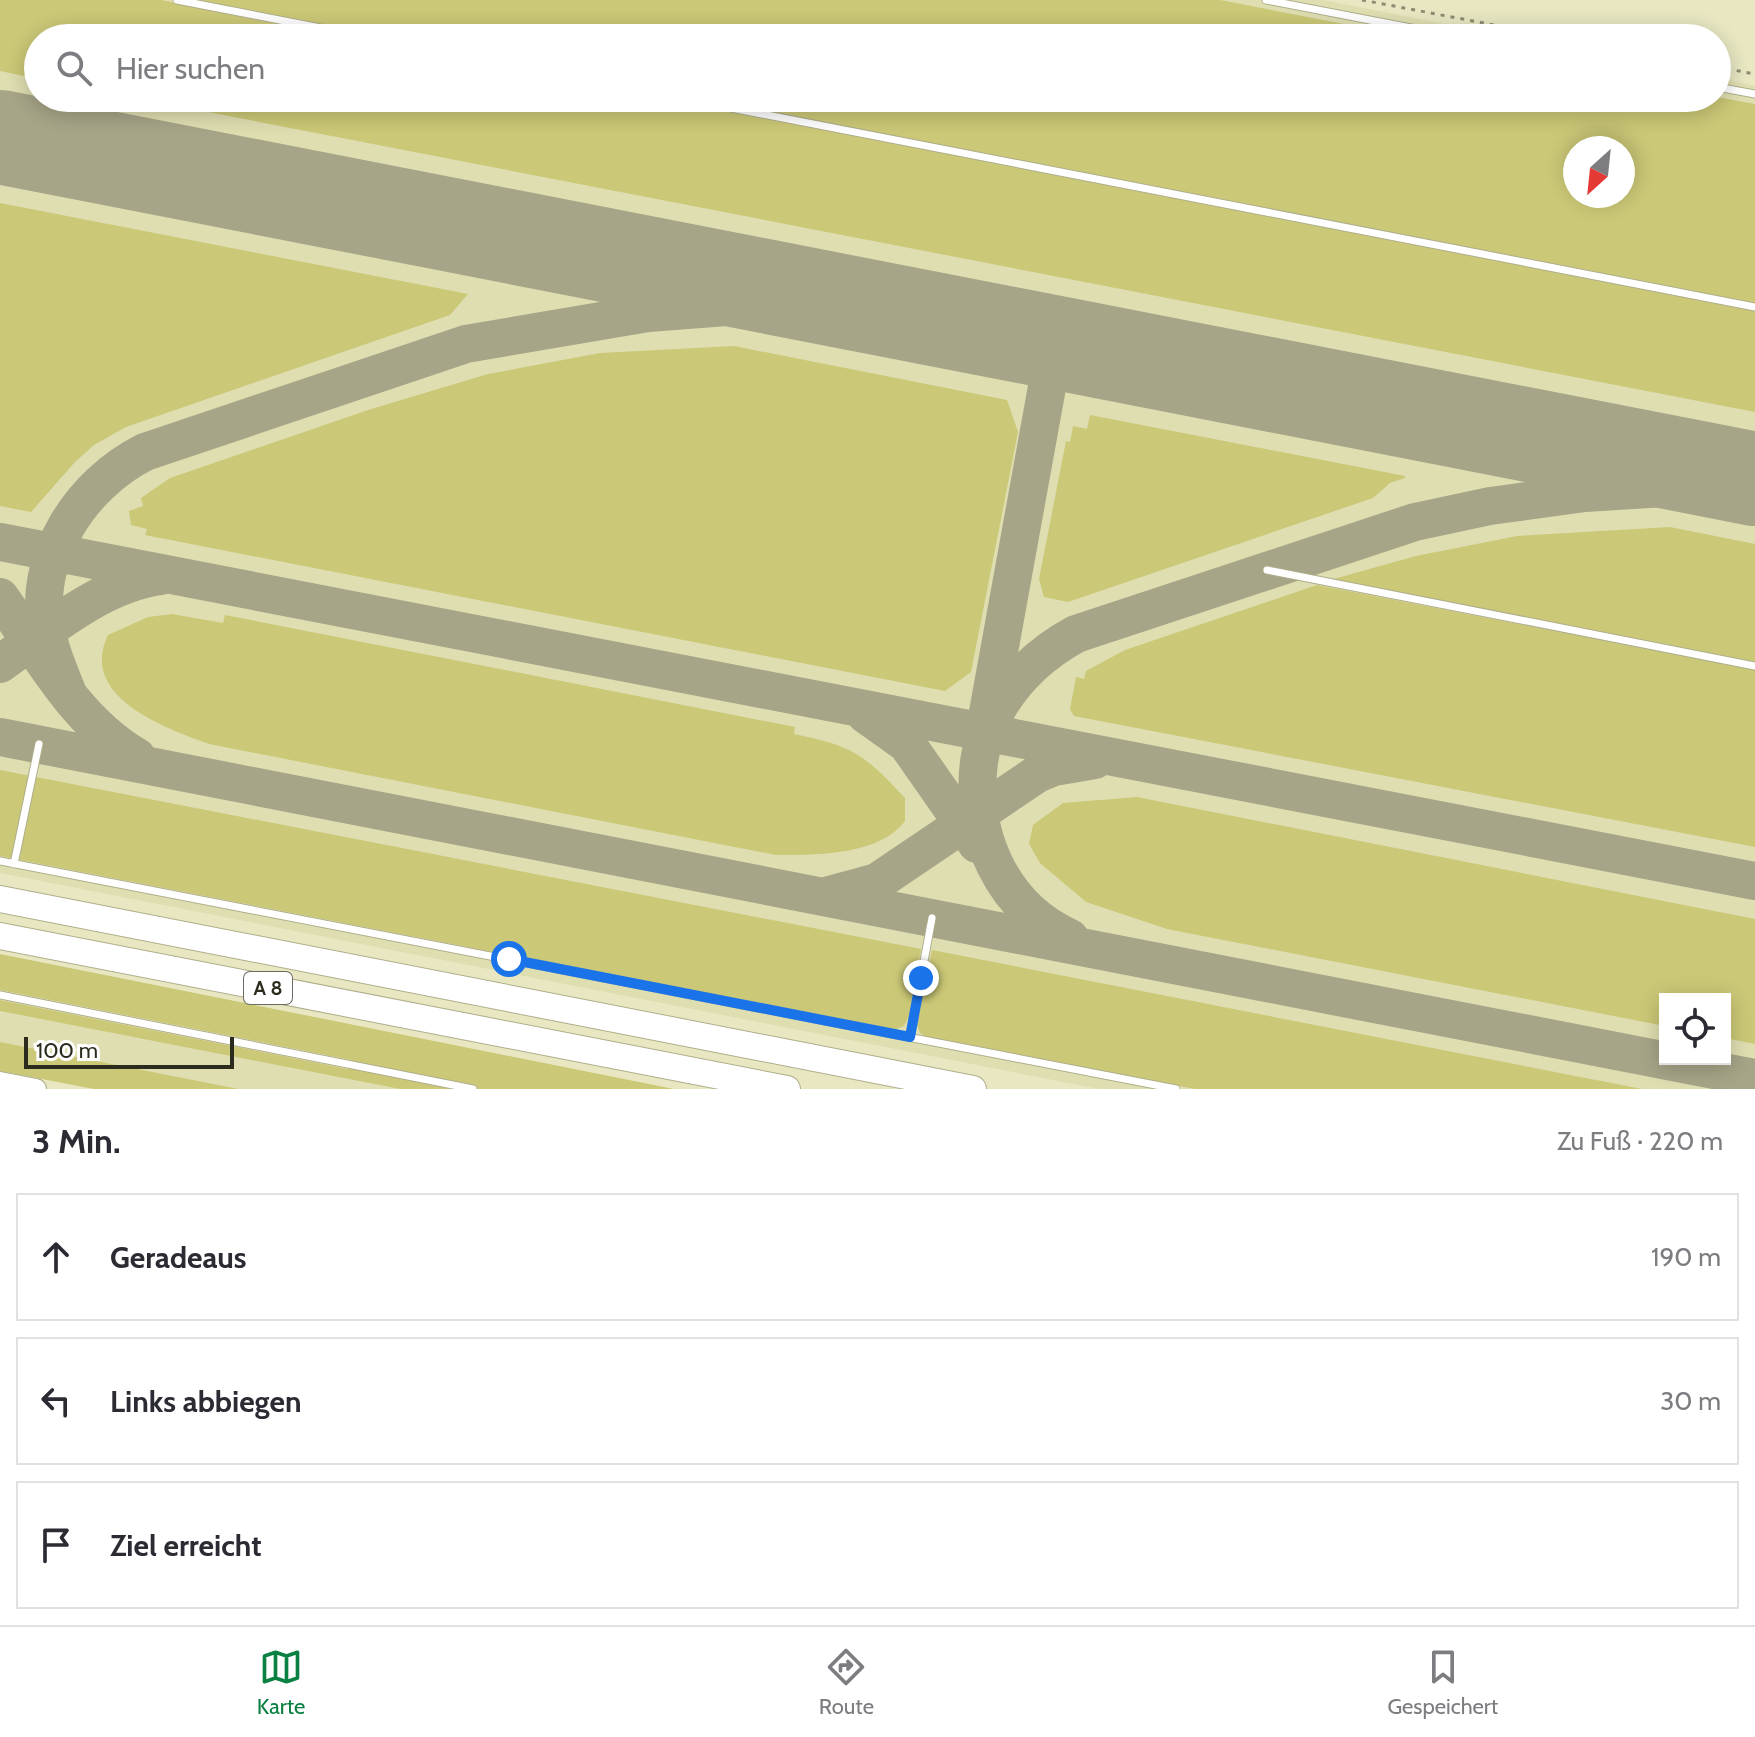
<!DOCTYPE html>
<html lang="de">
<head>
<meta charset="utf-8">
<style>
	:root { --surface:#fff; --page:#f2f2f3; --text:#2b2b33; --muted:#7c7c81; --line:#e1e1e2; --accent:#0b8043 }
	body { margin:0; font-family:Cabin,sans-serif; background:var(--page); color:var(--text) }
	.controls { position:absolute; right:24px; bottom:24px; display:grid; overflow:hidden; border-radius:0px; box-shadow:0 4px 20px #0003 }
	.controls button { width:72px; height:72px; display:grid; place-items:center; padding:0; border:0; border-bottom:2px solid var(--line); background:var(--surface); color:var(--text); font:40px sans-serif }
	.compass { position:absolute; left:1563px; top:136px; width:72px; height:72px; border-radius:50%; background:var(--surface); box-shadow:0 4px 20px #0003; rotate:207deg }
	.scale { position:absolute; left:24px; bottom:20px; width:210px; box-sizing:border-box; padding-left:8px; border:4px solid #2c2c1e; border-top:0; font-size:22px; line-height:28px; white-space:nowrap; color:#2c2c1e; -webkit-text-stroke:6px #fff; paint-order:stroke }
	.stop { position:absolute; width:24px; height:24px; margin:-18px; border:6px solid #1a73e8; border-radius:50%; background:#fff }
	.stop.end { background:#1a73e8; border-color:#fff; box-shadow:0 2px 8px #0008 }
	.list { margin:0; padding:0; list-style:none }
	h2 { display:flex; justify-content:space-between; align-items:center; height:104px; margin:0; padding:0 32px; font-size:34px }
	h2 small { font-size:26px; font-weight:400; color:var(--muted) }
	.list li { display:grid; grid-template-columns:52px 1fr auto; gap:24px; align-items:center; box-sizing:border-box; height:128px; margin:0 16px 16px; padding:0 16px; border:2px solid var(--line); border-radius:0px }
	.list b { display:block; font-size:30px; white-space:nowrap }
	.list em { font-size:26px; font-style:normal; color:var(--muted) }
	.icon { flex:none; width:44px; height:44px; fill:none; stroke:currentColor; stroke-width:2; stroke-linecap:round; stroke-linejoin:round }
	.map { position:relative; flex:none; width:1755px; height:1089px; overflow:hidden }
	.search { position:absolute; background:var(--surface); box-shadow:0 4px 20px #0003; left:24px; right:24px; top:24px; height:88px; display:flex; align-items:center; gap:20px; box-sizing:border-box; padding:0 28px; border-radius:44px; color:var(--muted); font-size:30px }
	.sheet { height:536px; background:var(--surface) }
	nav { display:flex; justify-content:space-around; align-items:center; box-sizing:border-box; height:112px; border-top:2px solid var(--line); background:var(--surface); font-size:22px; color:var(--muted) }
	nav a { display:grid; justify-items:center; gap:4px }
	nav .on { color:var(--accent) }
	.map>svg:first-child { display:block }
	.built { fill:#dfdeb1; fill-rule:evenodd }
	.green { fill:#cbc877; fill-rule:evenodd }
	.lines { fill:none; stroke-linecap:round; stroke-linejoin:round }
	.taxiway { stroke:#a6a588; stroke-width:38 }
	.runway { stroke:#a6a588; stroke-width:94 }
	.lane-casing { stroke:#afae8b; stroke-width:9 }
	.secondary-casing { stroke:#afae8b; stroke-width:22 }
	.highway-casing { stroke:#afae8b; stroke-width:28 }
	.path { stroke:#8e8d73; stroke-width:3; stroke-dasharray:4 6; stroke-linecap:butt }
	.lane { stroke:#fff; stroke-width:7 }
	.secondary { stroke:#fff; stroke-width:20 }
	.highway { stroke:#fff; stroke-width:26 }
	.route { stroke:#1a73e8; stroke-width:10 }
	.labels { text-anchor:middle; stroke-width:8; stroke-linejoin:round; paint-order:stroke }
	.shield { fill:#fff; stroke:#6b6b62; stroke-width:2 }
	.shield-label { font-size:20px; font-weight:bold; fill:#2c2c1e }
</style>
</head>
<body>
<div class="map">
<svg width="1755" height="1089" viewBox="0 0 1755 1089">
	<rect width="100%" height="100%" fill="#e8e7c2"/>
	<path class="built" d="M0 0H1323L1515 38H38V98H1717V78L1755 86V1089H1099L0 873ZM1575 148H1623V196H1575ZM1665 999H1725V1059H1665Z
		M0 1011 400 1089H239L0 1042Z"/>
	<path class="green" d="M0 0H161L356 38H38V79L0 71Z
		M192 0H1220L1416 38H388Z
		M1717 97 1755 104V304L696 98ZM1575 148H1623V196H1575Z
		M136 98H665L1755 310V412Z
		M0 203 468 294 450 315 126 427 94 445 75 462 31 512 0 506Z
		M734 346 1007 400 1018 432 971 672 945 691 145 535 147 529 131 525 129 511 143 506 141 498 170 478 368 410 488 374 600 353Z
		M1090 415 1405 476V478L1390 483 1373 498 1068 602 1044 597 1039 579 1066 441 1070 442 1073 426 1087 429Z
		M1670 527 1755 544V663L1330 580 1416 556 1517 536Z
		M1317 585 1755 670V847L1074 716 1070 709 1076 677 1084 679 1086 671 1125 650Z
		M172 614 223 623 225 615 795 727 794 734C853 746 864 754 905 798V821C879 856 814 855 776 855L209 744C165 728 78 697 108 635L148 617Z
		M0 770 921 949 909 1016 904 1026 894 1030 0 856Z
		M1137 797 1755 919V1044L1725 1038V999H1665V1026L1167 929 1086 902 1040 863 1029 844 1033 825 1063 803Z
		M932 950 1642 1089H1195L927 1037 920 1033 917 1025Z
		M0 954 674 1089H400L0 1011V1000L348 1069 351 1060 0 990Z
		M0 1042 239 1089H94L0 1071Z"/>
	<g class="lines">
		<path class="taxiway" d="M1055 343 979 762C970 834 1001 907 1070 938
			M0 542 1755 881
			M0 597C40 654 76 722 137 757
			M0 664C48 630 101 584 161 576
			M67 691C59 672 51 653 47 633 31 559 81 484 145 452L466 344 648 313 833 299
			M865 714 907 744 977 844
			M0 737 1755 1078
			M983 740C1000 692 1032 658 1076 634L1415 522 1490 506 1585 493 1665 488 1755 492
			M829 895 877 882 1037 774 1054 767 1095 760"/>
		<path class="runway" d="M0 137 1755 479"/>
		<defs>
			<path id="lane" d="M177 0 372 38
				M1266 0 1463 38
				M1717 87 1755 94
				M680 98 1755 307
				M1267 570 1755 666
				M0 861 1176 1089
				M14 864 39 744
				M0 995 473 1089
				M910 1037 932 918"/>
			<path id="secondary" d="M0 1082 36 1089"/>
			<path id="highway" d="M0 899 973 1089
				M0 936 787 1089"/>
		</defs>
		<use href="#lane" class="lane-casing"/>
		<use href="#secondary" class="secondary-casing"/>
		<use href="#highway" class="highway-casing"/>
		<path class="path" d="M1362 0 1563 38
			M1717 67 1755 74"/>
		<use href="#lane" class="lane"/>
		<use href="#secondary" class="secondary"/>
		<use href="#highway" class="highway"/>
	</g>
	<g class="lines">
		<path class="route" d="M509 959 910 1037 921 978"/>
	</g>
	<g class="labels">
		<rect class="shield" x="244" y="972" width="48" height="32" rx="6"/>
		<g class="shield-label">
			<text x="268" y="995">A 8</text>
		</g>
	</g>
</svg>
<div class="controls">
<button><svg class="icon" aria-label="locate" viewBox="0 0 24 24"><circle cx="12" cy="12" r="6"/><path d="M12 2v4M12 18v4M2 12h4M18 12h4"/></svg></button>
</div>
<svg class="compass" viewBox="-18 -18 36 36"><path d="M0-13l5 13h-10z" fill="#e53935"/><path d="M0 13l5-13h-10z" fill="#7c7c81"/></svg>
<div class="scale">100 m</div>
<div class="stop" style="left:509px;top:959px"></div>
<div class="stop end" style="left:921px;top:978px"></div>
<div class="search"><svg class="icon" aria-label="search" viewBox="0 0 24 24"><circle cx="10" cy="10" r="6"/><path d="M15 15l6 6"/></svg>Hier suchen</div>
</div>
<section class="sheet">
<h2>3 Min.<small>Zu Fuß · 220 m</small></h2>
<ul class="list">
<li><svg class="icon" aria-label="ahead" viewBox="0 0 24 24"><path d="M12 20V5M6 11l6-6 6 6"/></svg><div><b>Geradeaus</b></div><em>190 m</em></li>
<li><svg class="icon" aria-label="left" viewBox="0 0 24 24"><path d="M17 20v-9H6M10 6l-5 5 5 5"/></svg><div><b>Links abbiegen</b></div><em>30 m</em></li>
<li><svg class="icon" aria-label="arrive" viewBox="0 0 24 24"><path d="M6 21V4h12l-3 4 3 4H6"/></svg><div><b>Ziel erreicht</b></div></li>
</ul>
</section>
<nav>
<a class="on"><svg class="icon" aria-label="map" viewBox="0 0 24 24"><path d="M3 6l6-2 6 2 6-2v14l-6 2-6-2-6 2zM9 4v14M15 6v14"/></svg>Karte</a>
<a><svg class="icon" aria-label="directions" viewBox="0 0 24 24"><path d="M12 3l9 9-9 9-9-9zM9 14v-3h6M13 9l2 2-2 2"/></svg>Route</a>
<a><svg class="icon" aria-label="saved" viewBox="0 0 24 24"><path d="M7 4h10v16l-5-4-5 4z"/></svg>Gespeichert</a>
</nav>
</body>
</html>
